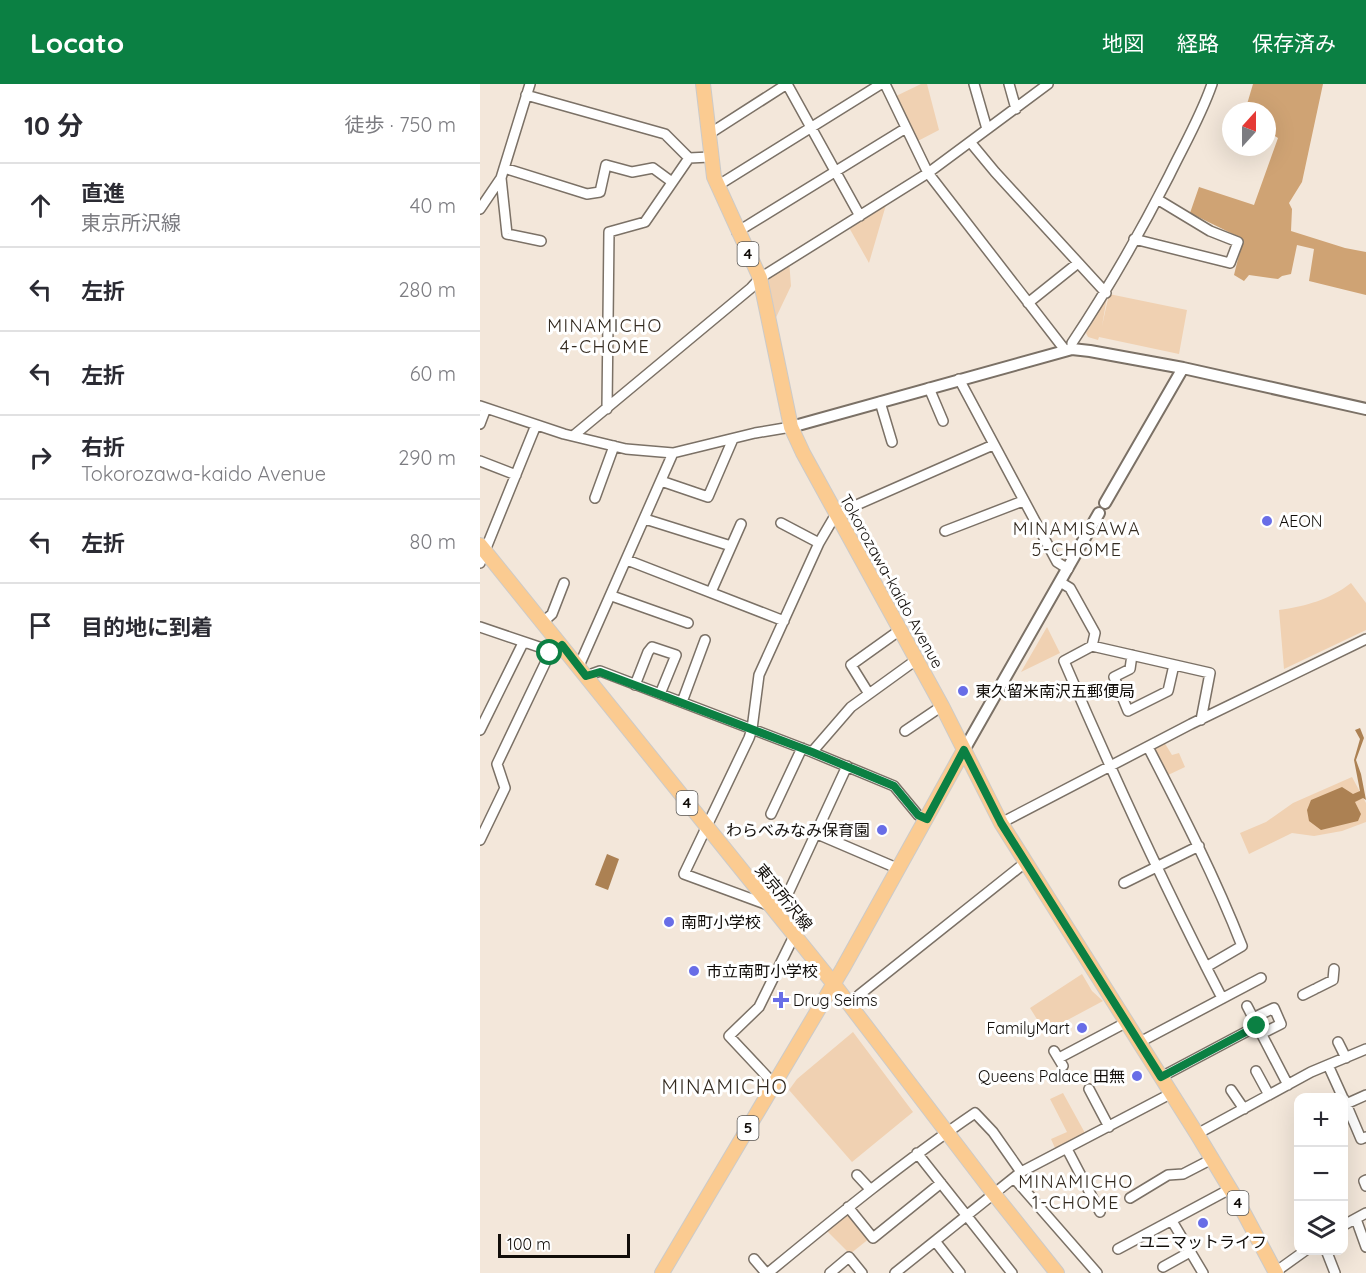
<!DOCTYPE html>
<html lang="ja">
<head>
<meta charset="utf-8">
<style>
	:root { --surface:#fff; --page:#f7f7f7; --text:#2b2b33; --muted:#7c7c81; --line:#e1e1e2; --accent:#0b8043 }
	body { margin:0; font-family:Quicksand,"Noto Sans JP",sans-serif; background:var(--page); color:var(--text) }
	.controls { position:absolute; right:18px; bottom:18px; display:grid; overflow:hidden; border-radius:12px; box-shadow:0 6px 24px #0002 }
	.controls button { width:54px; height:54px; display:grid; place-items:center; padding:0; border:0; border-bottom:2px solid var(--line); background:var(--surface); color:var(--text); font:30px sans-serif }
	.compass { position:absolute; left:742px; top:18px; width:54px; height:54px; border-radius:50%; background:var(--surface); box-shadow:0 6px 24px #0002; rotate:21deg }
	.scale { position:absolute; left:18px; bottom:15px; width:132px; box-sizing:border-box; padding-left:6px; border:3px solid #110d09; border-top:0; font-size:16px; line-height:21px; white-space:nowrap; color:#110d09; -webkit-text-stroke:4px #fff; paint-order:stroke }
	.stop { position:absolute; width:18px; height:18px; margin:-14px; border:4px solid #0b8043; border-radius:50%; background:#fff }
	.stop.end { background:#0b8043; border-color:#fff; box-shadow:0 2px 6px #0008 }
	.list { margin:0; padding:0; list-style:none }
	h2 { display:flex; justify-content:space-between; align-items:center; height:78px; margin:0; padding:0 24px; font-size:26px }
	h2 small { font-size:20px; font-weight:400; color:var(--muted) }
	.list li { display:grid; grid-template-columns:39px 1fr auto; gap:18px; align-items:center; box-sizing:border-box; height:84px; padding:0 24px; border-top:2px solid var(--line) }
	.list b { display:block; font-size:22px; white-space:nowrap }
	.list p { margin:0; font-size:20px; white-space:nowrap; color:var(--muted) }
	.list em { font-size:20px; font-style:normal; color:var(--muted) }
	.icon { flex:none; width:33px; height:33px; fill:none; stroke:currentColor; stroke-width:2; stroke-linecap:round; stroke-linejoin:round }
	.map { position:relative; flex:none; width:886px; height:1189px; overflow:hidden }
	header { display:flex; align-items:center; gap:36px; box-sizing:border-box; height:84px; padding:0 30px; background:var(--accent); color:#fff }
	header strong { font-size:28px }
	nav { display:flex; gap:33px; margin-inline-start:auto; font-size:21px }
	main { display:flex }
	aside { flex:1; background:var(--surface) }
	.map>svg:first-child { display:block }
	.green { fill:#f0d1b2 }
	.forest { fill:#cfa374 }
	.water { fill:#ac8153 }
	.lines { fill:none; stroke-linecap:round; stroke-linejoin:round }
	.minor-casing { stroke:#7b7166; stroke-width:12 }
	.tertiary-casing { stroke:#7b7166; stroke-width:14 }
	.primary-casing { stroke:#cbcac9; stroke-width:16 }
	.minor { stroke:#fff; stroke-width:9 }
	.tertiary { stroke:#fff; stroke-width:10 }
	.primary { stroke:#fbcb91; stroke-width:14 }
	.route { stroke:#0b8043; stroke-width:8 }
	.poi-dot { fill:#686de7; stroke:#fff; stroke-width:2 }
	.labels { text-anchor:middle; stroke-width:6; stroke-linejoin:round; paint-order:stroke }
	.shield { fill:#fff; stroke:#585653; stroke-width:1.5 }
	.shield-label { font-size:15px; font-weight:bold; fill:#110d09 }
	.poi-label { font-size:16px; fill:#110d09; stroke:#fff; text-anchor:start }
	.street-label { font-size:16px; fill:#110d09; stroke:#fff }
	.neighbourhood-label { font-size:18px; letter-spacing:1.5px; fill:#342b21; stroke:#fff }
	.quarter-label { font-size:20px; letter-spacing:1.5px; fill:#342b21; stroke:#fff }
</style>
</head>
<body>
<header>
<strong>Locato</strong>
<nav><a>地図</a><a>経路</a><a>保存済み</a></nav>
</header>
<main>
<aside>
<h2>10 分<small>徒歩 · 750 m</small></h2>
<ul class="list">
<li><svg class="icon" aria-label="ahead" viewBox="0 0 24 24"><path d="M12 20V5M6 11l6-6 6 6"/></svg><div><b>直進</b><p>東京所沢線</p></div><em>40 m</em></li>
<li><svg class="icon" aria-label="left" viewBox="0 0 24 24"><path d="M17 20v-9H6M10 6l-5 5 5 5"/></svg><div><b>左折</b></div><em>280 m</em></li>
<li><svg class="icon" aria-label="left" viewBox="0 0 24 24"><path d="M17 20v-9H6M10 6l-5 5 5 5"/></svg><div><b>左折</b></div><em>60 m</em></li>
<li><svg class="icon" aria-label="right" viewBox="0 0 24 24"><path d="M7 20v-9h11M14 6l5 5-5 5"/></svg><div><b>右折</b><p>Tokorozawa-kaido Avenue</p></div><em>290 m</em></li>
<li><svg class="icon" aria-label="left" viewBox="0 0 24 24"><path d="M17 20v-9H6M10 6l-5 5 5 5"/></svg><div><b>左折</b></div><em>80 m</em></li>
<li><svg class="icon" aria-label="arrive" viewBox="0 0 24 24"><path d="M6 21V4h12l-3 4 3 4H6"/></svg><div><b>目的地に到着</b></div></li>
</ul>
</aside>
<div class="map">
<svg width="886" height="1189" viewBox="0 0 886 1189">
	<rect width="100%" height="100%" fill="#f3e7da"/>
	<path class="green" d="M441 0H447L459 46 434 59 412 14Z
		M408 114 389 179 367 140Z
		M309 176 311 202 290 246 280 194Z
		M629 210 707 226 699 270 619 253 618 256 608 253 606 249 627 213 622 242Z
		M871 499 886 519V546L804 585 799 526C826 522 849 516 871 499Z
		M567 543 580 569 541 588Z
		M684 658 692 671 699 669 705 683 686 692 672 664Z
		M872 693 886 719V738L862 747 834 752 812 749 769 770 760 749 786 738 813 719Z
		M602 890 612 907 623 917 565 948 550 924Z
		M373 948 433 1028 372 1078 309 1006 317 995Z
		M583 1009 605 1049 575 1064 571 1055 587 1048 570 1015Z
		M368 1127 390 1154 370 1170 345 1145Z"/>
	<path class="forest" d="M773 0H843L822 98 809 119 812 125 811 147 865 164 886 168V211L829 197 834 165 817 161 811 190 802 192 798 195 769 191 764 197 754 191 763 155 710 129 719 103 774 121 798 54 787 47V27H765Z"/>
	<path class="water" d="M880 644 884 654 876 676 881 690 886 716 883 714 875 718 881 730 878 737 841 746 829 737 827 726 831 716 862 703 873 710 880 707 874 676 880 655 875 646Z
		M127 770 139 775 128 806 115 801Z"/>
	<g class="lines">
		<defs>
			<path id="minor" d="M307 0 380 132
				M405 0 448 89 585 266
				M494 0 507 45
				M529 0 536 25
				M46 11 185 50 209 74
				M229 50 307 0
				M491 59 515 88 626 209
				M24 84 107 110 120 108 126 81 152 88 173 84 192 98
				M21 94 27 150 61 157
				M237 102 401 0
				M0 125 21 94 50 0
				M257 148 426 44
				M654 155 750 179 758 158 730 147 677 115
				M548 219 598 179
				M592 265V259C628 205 660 149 689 92 704 61 721 32 732 0
				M479 295 577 478 588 485
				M449 304 463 337
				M400 318 412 358
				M0 322 84 350 146 365 193 369 275 349 311 343
				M127 325 129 148 165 138 209 74 230 73
				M0 340 6 324
				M93 352 271 204 280 194 448 89 568 0
				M0 377 36 391
				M181 397 228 413 253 355
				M115 414 134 362
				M165 435 251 462
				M301 439 339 459
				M465 447 543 417
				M147 476 304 537
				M0 479 56 341
				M580 498 590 504 615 549 612 562
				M231 508 261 440
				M132 512 208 539
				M63 538 72 530 84 499
				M0 543 74 568
				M652 571 650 585 634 593 648 627 688 607 694 581
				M99 582 193 369
				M106 592 120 587 332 668 414 702 438 731 447 735
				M155 601 168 568 172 563 196 571 180 610
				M389 610 371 581 420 546
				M202 618 225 556
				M721 636 730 589 612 562 584 577C633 691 685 804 742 914
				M0 646 43 559
				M425 647 462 622
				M668 663C702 729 735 793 762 862L726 883
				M332 668 371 623 436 576
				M291 730 322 664
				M521 739 711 640 886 555
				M335 749 419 785
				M0 756 25 704 17 680 70 569
				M644 799 719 762
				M288 821 204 790 269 654 272 645 279 591 339 459 356 430 513 361
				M298 831 367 682
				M837 904 853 896 854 885
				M379 911 546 778
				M823 911 835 905
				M767 922 808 1001
				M773 934 794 924 801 940 781 950
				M660 958 781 894
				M858 958 866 974
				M574 967 583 982
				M579 974 647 938
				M848 981 863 1014
				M776 987 789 1011
				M681 993 777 942
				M294 1000 249 952 279 923 314 852
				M609 1005 629 1043
				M751 1006 764 1025
				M864 1015 881 1055 886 1053
				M866 1020 886 1011
				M717 1050 831 988 886 965
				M587 1065 620 1128
				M437 1069 532 1189
				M377 1091 390 1105
				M534 1094 617 1189
				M886 1096 884 1097 886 1102
				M650 1114 688 1091 703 1090 732 1075
				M368 1123 393 1154 461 1099
				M876 1135 886 1163
				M692 1137 723 1189
				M864 1141 886 1129
				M455 1157 480 1189
				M638 1165 750 1105
				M846 1166 855 1189
				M274 1175 286 1189
				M683 1183 710 1168
				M288 1189C356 1133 423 1078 495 1029L513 1048 541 1088
				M350 1189 369 1173 382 1189
				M415 1189 541 1088 692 1009
				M794 1189 826 1166"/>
			<path id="tertiary" d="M311 343 592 265 610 267 703 284 886 325
				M625 419 703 284
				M484 666 619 429"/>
			<path id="primary" d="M223 0 234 93 280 194 311 343 323 369 462 622 521 739 717 1050 758 1118 796 1189
				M0 461 353 899 514 1110 577 1189
				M182 1189 363 884 484 666"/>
		</defs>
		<use href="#minor" class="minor-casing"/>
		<use href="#tertiary" class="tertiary-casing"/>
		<use href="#primary" class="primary-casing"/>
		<use href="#minor" class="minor"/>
		<use href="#tertiary" class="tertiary"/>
		<use href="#primary" class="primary"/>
	</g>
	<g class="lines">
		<path class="route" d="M70 569H72L82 561 106 592 120 588 332 668 414 702 438 731 447 735 484 666 521 739 681 993 777 942"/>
	</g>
	<g class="poi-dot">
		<circle cx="787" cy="437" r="6"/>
		<circle cx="483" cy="607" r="6"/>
		<circle cx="402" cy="746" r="6"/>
		<circle cx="189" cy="838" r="6"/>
		<circle cx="214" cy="887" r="6"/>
		<path d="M298 907h6v6h6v6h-6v6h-6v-6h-6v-6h6z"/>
		<circle cx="602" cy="944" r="6"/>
		<circle cx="657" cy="992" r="6"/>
		<circle cx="723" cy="1139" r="6"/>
	</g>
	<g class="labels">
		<g class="shield">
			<rect x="257.5" y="158" width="21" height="24" rx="4.5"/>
			<rect x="196.5" y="707" width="21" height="24" rx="4.5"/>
			<rect x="257.5" y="1032" width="21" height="24" rx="4.5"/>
			<rect x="747.5" y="1107" width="21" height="24" rx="4.5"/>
		</g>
		<g class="shield-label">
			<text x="268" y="175">4</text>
			<text x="207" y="724">4</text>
			<text x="268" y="1049">5</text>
			<text x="758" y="1124">4</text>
		</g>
		<g class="poi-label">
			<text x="799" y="443">AEON</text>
			<text x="495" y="613">東久留米南沢五郵便局</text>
			<text x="390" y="752" text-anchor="end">わらべみなみ保育園</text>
			<text x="201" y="844">南町小学校</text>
			<text x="226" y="893">市立南町小学校</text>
			<text x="313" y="922">Drug Seims</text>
			<text x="590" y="950" text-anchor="end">FamilyMart</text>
			<text x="645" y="998" text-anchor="end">Queens Palace 田無</text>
			<text x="723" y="1164" text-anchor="middle">ユニマットライフ</text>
		</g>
		<g class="street-label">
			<text transform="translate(412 497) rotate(61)" y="6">Tokorozawa-kaido Avenue</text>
			<text transform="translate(304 813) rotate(51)" y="6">東京所沢線</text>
		</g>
		<g class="neighbourhood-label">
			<text x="125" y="248">MINAMICHO<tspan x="125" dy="21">4-CHOME</tspan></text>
			<text x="597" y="451">MINAMISAWA<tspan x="597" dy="21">5-CHOME</tspan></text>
			<text x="596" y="1104">MINAMICHO<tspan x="596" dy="21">1-CHOME</tspan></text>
		</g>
		<g class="quarter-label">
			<text x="245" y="1010">MINAMICHO</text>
		</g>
	</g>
</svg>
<div class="controls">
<button>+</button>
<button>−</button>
<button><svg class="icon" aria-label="layers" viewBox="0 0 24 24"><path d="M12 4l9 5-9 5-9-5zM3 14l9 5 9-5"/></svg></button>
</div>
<svg class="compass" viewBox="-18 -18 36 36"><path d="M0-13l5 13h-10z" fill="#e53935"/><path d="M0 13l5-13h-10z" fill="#7c7c81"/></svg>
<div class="scale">100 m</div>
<div class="stop" style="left:70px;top:569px"></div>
<div class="stop end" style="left:777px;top:942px"></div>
</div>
</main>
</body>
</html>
